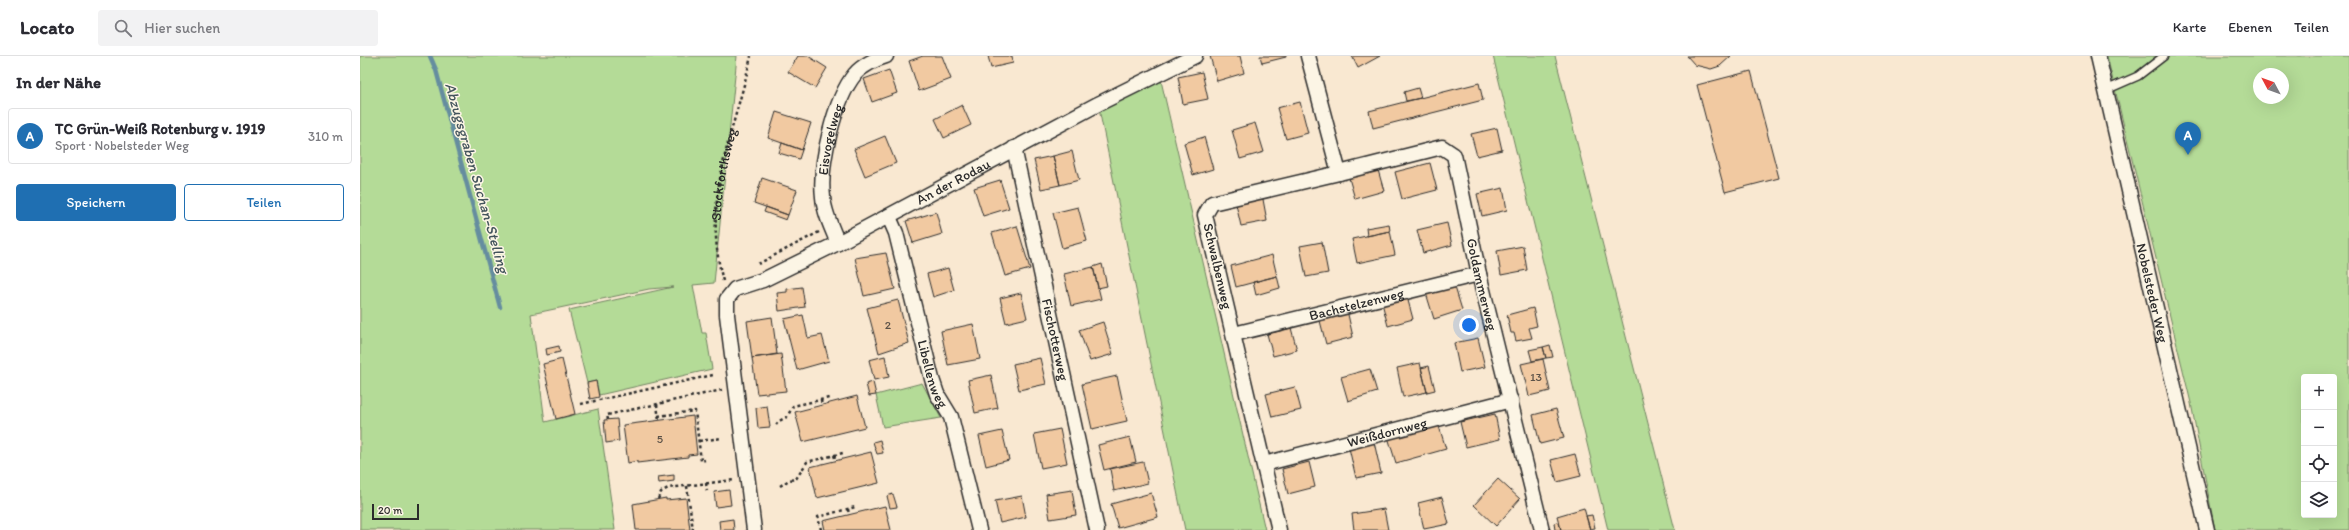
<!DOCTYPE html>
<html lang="de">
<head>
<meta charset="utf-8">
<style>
	:root { --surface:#fff; --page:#f2f2f3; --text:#2b2b33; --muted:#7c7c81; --line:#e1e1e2; --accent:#1f6fb2 }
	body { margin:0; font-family:Itim,sans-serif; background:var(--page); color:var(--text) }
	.controls { position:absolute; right:12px; bottom:12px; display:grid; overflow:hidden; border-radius:4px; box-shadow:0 4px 16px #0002 }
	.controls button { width:36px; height:36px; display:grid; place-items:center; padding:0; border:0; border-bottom:1px solid var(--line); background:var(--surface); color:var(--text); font:20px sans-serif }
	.compass { position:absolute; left:1893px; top:12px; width:36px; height:36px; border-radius:50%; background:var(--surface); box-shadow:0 4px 16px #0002; rotate:311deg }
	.scale { position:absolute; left:12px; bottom:10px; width:47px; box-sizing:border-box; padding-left:4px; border:2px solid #2b2b2b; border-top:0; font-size:11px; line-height:14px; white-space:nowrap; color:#2b2b2b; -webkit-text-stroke:3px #fcf5e5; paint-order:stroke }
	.you { position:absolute; left:1109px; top:269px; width:14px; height:14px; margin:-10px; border:3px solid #fff; border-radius:50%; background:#1a73e8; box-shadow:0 0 0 6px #1a73e833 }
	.badge { display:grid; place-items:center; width:26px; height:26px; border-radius:50%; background:var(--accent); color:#fff; font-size:13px; font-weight:700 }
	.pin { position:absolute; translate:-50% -33px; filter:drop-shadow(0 1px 2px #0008) }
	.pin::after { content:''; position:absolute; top:21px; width:14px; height:12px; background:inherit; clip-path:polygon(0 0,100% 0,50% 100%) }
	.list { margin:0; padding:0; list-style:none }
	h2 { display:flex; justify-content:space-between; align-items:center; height:52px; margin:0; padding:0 16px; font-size:17px }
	h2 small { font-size:13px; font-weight:400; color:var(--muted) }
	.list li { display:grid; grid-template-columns:26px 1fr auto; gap:12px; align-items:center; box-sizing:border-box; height:56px; margin:0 8px 8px; padding:0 8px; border:1px solid var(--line); border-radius:4px }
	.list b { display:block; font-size:15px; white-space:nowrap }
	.list p { margin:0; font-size:13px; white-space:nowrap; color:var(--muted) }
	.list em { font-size:13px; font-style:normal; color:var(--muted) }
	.actions { display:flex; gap:8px; padding:12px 16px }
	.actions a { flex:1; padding:9px 0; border:1px solid var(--accent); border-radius:4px; text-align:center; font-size:14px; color:var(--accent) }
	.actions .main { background:var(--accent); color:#fff }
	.icon { flex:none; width:22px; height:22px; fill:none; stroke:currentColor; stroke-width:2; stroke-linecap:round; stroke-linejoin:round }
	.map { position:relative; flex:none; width:1989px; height:474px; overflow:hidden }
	header { display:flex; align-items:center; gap:24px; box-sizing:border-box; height:56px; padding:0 20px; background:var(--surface); border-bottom:1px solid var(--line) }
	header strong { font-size:19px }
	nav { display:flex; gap:22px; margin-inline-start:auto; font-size:14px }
	.search { width:280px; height:36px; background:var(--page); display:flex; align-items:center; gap:10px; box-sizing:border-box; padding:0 14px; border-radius:4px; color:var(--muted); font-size:15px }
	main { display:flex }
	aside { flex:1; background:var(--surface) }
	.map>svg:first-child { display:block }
	.green { fill:#b4db97; stroke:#708361; fill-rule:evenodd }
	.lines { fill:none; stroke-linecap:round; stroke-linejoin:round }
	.stream { stroke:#658d9f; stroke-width:4.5 }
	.building { fill:#f1c9a1; stroke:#2b2b2b }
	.service-casing { stroke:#2b2b2b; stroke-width:10 }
	.minor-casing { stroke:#2b2b2b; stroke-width:17 }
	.path { stroke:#2b2b2b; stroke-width:2.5; stroke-dasharray:3 3; stroke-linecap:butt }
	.service { stroke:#fcf5e5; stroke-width:7 }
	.minor { stroke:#fcf5e5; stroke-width:14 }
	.labels { text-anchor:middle; stroke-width:3; stroke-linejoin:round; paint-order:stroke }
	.number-label { font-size:12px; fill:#5c5248 }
	.street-label { font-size:14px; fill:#2b2b2b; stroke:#fcf5e5 }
	.water-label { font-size:15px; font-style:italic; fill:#43545c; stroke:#fcf5e5 }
</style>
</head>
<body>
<header>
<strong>Locato</strong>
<div class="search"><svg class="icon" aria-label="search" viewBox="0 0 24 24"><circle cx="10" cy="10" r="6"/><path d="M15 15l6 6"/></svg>Hier suchen</div>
<nav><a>Karte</a><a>Ebenen</a><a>Teilen</a></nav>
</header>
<main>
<aside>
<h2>In der Nähe<small></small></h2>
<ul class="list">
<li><span class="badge">A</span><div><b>TC Grün-Weiß Rotenburg v. 1919</b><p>Sport · Nobelsteder Weg</p></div><em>310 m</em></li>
</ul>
<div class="actions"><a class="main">Speichern</a><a>Teilen</a></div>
</aside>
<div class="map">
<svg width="1989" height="474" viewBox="0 0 1989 474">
	<rect width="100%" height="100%" fill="#f9e8d1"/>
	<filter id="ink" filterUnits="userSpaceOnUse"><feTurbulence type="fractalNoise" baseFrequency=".025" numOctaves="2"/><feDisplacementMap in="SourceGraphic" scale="8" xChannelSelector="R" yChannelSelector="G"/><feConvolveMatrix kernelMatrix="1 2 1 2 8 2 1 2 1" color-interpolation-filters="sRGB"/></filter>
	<g filter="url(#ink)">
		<path class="green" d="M0 0H377L354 227 333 229 342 277H346L352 313 239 339 236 325 227 327 209 254 313 231 289 233 171 258 185 366 238 353 255 474H0Z
			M1133 0H1195L1315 474H1248Z
			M1747 0H1989V474H1855L1831 347ZM1899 18H1923V42H1899ZM1944 321H1974V459H1944Z
			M799 16 905 474H825L738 48Z
			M562 327 581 362 523 371 516 339Z"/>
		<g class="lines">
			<path class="stream" d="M70 0 76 14 140 251"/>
		</g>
		<path class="building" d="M438 0H448L467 12 455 32 428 16Z
			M563 0H582L591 23 559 35 549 5Z
			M628 0H652L653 7 631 12Z
			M850 0H880L884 17 857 25Z
			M900 0H926V1L902 7Z
			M992 0H1020L998 12Z
			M1327 0H1371L1360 10 1351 13 1335 9Z
			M529 14 537 37 512 46 504 23Z
			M1391 15 1419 122 1365 136 1337 29Z
			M842 16 848 43 823 48 818 21Z
			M1119 27 1123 44 1013 72 1009 55Z
			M1058 32 1061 42 1046 45 1044 36Z
			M940 46 948 77 926 83 917 52Z
			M602 49 611 69 584 82 575 63Z
			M416 56 451 67 442 94 408 82Z
			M895 67 904 96 880 103 872 74Z
			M1137 72 1142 94 1117 100 1111 78Z
			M525 80 536 107 505 120 494 93Z
			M844 81 853 113 833 119 824 87Z
			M422 87 442 94 439 103 419 97Z
			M712 95 719 124 700 129 693 100Z
			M693 100 700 129 681 133 674 104Z
			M1070 107 1077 134 1042 143 1035 116Z
			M1018 114 1024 135 995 143 989 122Z
			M402 122 437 134 428 159 394 147Z
			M640 124 649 152 623 160 614 132Z
			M1143 132 1147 154 1122 160 1117 138Z
			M902 138 907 165 881 170 875 144Z
			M406 151 428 159 426 164 404 156Z
			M718 151 727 185 702 192 693 157Z
			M576 156 582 178 553 187 546 165Z
			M1087 167 1092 189 1063 197 1057 174Z
			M1029 168 1030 175 1007 180 1006 172Z
			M657 170 670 213 645 220 632 177Z
			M1030 175 1035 199 997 207 992 183Z
			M962 186 968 217 946 221 940 190Z
			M1163 190 1167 214 1141 219 1137 195Z
			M526 197 535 233 504 240 495 202Z
			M912 199 917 220 876 231 871 210Z
			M742 208 747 230 738 232 733 211Z
			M733 211 741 243 711 250 704 218Z
			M588 212 594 234 573 241 567 218Z
			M917 220 920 232 896 239 893 226Z
			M1094 228 1102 254 1074 263 1066 237Z
			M442 231 445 251 419 255 417 237 427 236V233Z
			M661 237 667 262 646 267 640 242Z
			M1046 237 1053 263 1028 270 1021 243Z
			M538 244 549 287 519 297 507 252Z
			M1173 252 1177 270 1169 272 1172 282 1156 285 1154 277H1151L1147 259Z
			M987 254 993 281 966 288 959 261Z
			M443 259 448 282 462 279 469 305 437 314 424 263Z
			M412 261 417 298 392 302 387 265Z
			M743 266 753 298 730 305 719 274Z
			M613 268 620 303 588 309 581 275Z
			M931 272 937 294 913 300 907 278Z
			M1118 282 1125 311 1100 316 1094 287Z
			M1190 289 1193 301 1186 302 1183 291Z
			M199 290 200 296 187 299 186 293Z
			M1183 291 1186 302 1172 305 1169 294Z
			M421 298 426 335 397 338 392 302Z
			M525 300 529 321 514 324 509 304Z
			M680 302 686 328 659 334 653 308Z
			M202 303 215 358 196 363 183 308Z
			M1183 303 1190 335 1169 340 1161 308Z
			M1060 307 1067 336 1043 341 1037 312Z
			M1069 310 1075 334 1067 336 1061 312Z
			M1010 313 1017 336 988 345 981 321Z
			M631 319 638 352 615 357 608 324Z
			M757 320 767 365 732 373 722 328Z
			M236 325 239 341 230 343 227 327Z
			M513 326 516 339 509 340 506 328Z
			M935 331 941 354 912 361 906 338Z
			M497 340 505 371 443 386 435 356Z
			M407 350 410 371 398 372 396 352Z
			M1196 353 1204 382 1180 388 1173 359Z
			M1135 358 1140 383 1106 391 1100 366Z
			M333 360 337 398 328 399V401L277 407V405L268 407 263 369Z
			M257 363 259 385 246 387 244 364Z
			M1078 367 1086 393 1036 407 1028 381Z
			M700 373 707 407 681 412 674 378Z
			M642 375 649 404 626 410 619 380Z
			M770 381 776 406 744 414 738 389Z
			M520 384 523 397 517 398 513 386Z
			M1014 386 1021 417 996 422 989 392Z
			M511 396 519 427 457 442 450 411Z
			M1215 398 1221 420 1197 426 1191 404Z
			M783 406 788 427 754 435 750 413Z
			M949 406 955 431 928 438 922 413Z
			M314 419V425L299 427 298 421Z
			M1138 423 1160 443 1136 470 1114 449Z
			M369 434 371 449 356 451 354 436Z
			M712 434 716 459 690 463 686 438Z
			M791 437 798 461 758 472 751 448Z
			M533 438 537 451 530 452 527 440Z
			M662 440 666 461 640 467 635 445Z
			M1082 441 1089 468 1064 473 1058 447Z
			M306 442V444L326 442 330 474H276L273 448Z
			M525 450 531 474H465L463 465Z
			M1224 452 1230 474H1201L1197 460Z
			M1024 453 1028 474H994L992 458Z
			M1232 459 1235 472 1230 473 1226 460Z
			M373 463 374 474H360L359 465Z
			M1199 465 1201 474H1195L1194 467Z"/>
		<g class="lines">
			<defs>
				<path id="service" d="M1746 34 1778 20 1804 0"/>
				<g id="minor">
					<path id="s2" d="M1738 0 1847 474"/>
					<path id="s3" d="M654 92 737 474"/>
					<path id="s4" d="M979 117 1082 91 1094 99 1119 218 1182 474"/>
					<path id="s5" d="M529 161 536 177 572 323 577 338 591 361 619 474"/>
					<path id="s6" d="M478 187C472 173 464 156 463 141 459 109 474 44 495 18 502 10 515 3 526 0"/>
					<path id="s7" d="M874 278 1119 218"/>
					<path id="s8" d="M904 408 1151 344"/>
					<path id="s9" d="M394 474 367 259V243L375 233 403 224 478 187 738 48 835 0"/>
					<path d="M919 474 845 159 852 147 979 117 948 0"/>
				</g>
			</defs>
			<use href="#service" class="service-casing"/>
			<use href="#minor" class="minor-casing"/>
			<g class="path">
				<path d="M398 208 459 176"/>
				<path id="s1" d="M363 225C341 142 374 78 391 0"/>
				<path d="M461 344 462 349"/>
				<path d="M221 348 353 319"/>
				<path d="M297 348 299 365"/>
				<path d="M298 360 335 355 341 405 345 404"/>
				<path d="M248 364 247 359 362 334"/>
				<path d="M416 369 419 365 427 361 433 350 469 342"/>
				<path d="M339 385 362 382"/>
				<path d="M474 399 476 405"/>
				<path d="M346 427 347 435"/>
				<path d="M327 430 333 474"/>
				<path d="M420 430 429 424 436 423 447 406 483 397"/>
				<path d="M298 443 301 436 308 432 374 424"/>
				<path d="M488 453 489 459"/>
				<path d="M461 474 458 461 495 451"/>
			</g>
			<use href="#service" class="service"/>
			<use href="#minor" class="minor"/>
		</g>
	</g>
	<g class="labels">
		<g class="number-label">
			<text x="528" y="273">2</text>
			<text x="1176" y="325">13</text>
			<text x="300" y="387">5</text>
		</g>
		<g class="street-label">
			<text dy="5" stroke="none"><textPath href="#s6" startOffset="107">Eisvogelweg</textPath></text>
			<text dy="5" stroke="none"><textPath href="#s1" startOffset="108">Stockforthsweg</textPath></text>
			<text dy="5" stroke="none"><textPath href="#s9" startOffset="489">An der Rodau</textPath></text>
			<text transform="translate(858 210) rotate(77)" y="5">Schwalbenweg</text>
			<text dy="5" stroke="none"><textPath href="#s4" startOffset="253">Goldammerweg</textPath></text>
			<text dy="5" stroke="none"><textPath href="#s2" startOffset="243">Nobelsteder Weg</textPath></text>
			<text dy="5" stroke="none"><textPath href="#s7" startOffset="126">Bachstelzenweg</textPath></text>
			<text dy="5" stroke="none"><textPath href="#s3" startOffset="196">Fischotterweg</textPath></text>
			<text dy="5" stroke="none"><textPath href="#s5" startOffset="163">Libellenweg</textPath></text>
			<text dy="5" stroke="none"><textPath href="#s8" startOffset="127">Weißdornweg</textPath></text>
		</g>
		<g class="water-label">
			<text transform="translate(117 122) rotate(74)" y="5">Abzugsgraben Suchan-Stelling</text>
		</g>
	</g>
</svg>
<div class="controls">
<button>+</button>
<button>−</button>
<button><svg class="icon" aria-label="locate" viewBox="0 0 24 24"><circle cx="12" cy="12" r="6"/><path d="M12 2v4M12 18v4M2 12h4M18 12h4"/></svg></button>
<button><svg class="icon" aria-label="layers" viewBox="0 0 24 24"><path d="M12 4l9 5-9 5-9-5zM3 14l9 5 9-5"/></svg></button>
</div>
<svg class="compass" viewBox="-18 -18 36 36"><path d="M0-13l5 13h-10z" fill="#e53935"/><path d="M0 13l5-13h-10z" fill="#7c7c81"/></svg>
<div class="scale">20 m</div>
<div class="you"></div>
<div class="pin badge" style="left:1828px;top:99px">A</div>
</div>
</main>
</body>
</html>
